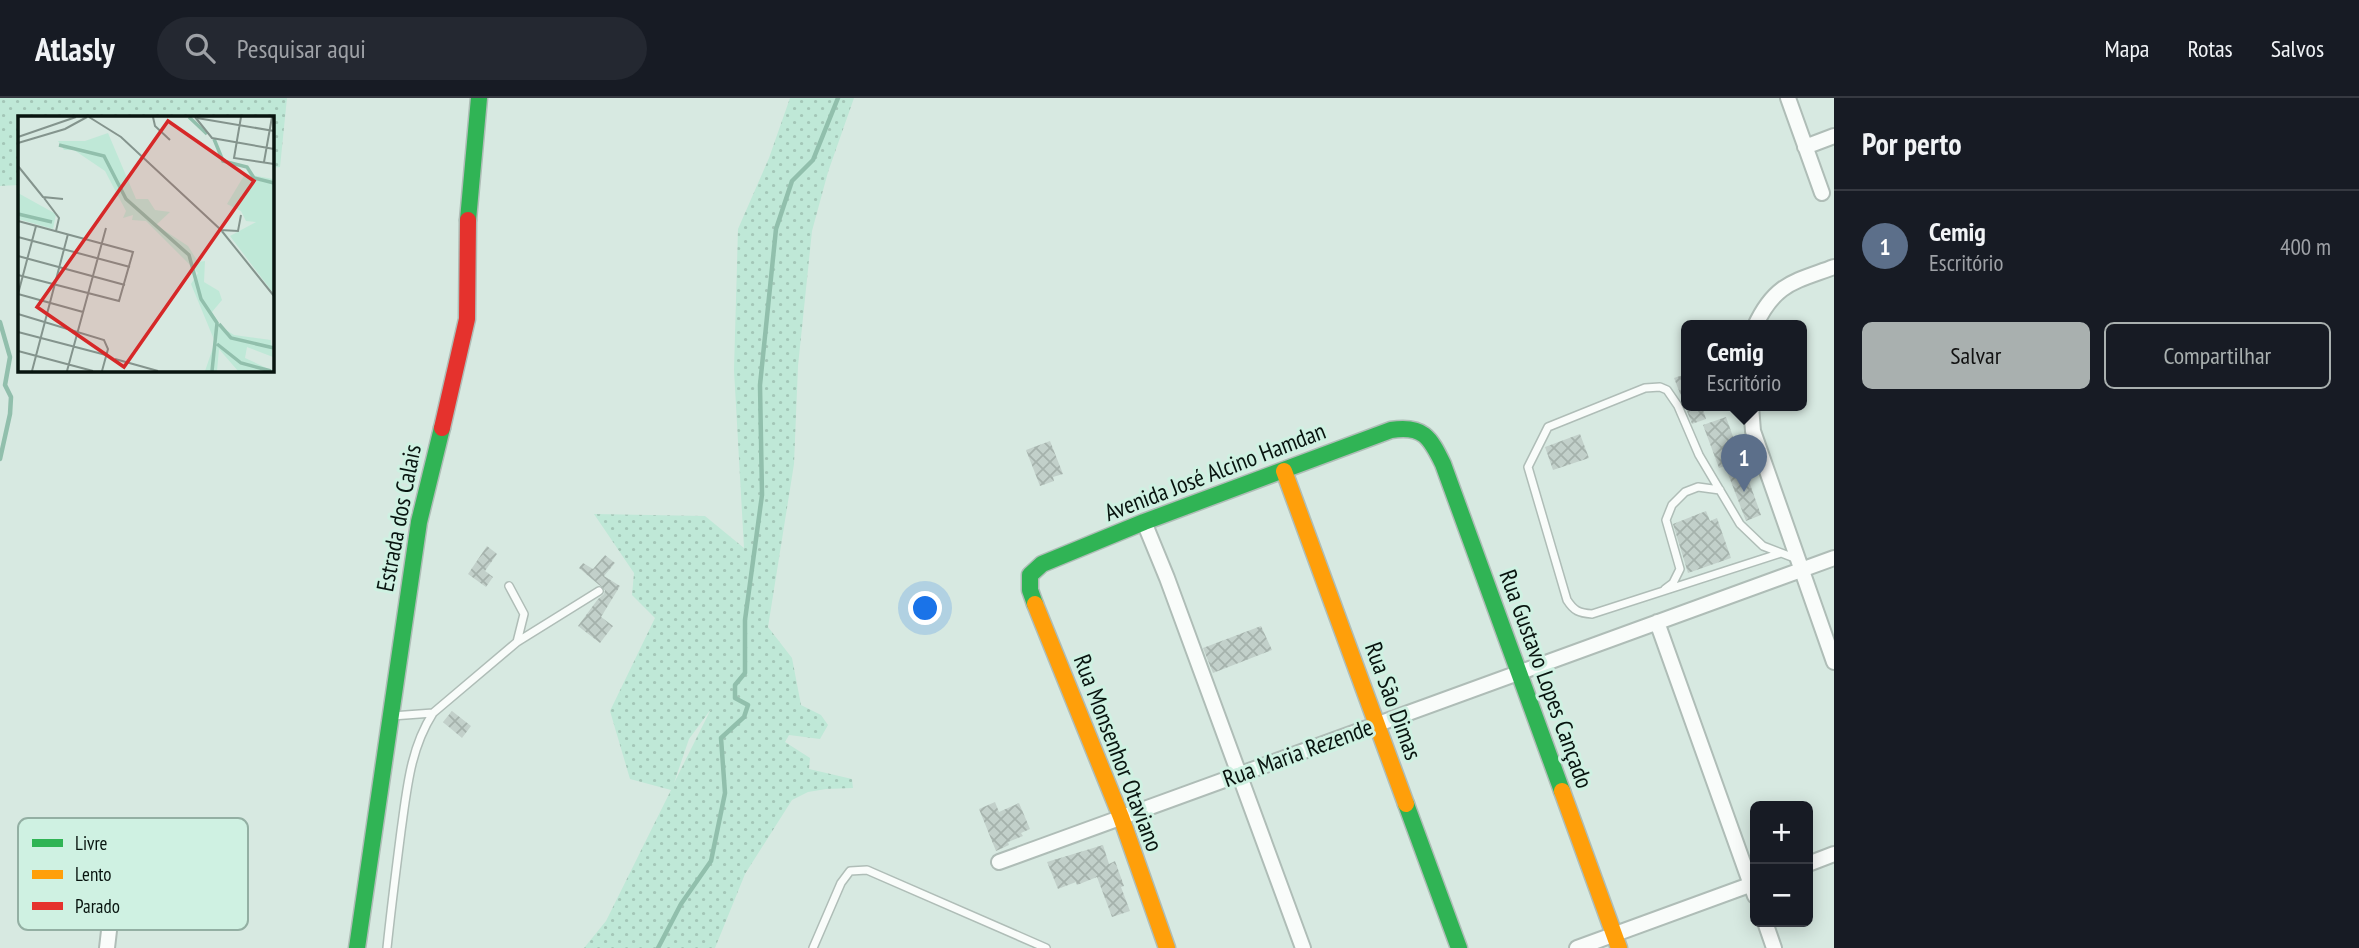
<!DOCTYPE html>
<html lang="pt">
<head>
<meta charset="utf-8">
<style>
	:root { --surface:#171b24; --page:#242831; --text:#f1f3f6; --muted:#9ea1a6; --line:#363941; --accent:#a9b0af }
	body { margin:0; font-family:"PT Sans Narrow",sans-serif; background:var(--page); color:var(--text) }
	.controls { position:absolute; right:21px; bottom:21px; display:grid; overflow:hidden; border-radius:10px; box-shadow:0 4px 18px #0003 }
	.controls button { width:63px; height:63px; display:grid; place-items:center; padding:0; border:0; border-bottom:2px solid var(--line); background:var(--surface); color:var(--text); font:35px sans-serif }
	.you { position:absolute; left:926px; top:511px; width:24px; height:24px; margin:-18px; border:5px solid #fff; border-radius:50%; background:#1a73e8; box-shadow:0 0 0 10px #1a73e833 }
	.badge { display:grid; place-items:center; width:46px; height:46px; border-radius:50%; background:var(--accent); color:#fff; font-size:23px; font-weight:700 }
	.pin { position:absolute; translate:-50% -58px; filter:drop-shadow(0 2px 4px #0008) }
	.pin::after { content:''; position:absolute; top:37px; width:24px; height:21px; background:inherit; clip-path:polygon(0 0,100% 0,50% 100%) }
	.popup { position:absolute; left:1681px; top:222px; width:126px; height:91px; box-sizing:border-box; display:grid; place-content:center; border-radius:10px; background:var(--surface); filter:drop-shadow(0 2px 5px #0005); font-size:23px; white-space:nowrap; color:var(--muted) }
	.popup b { font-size:26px; color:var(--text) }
	.popup::after { content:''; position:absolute; left:50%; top:100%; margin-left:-14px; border:14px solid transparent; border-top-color:var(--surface) }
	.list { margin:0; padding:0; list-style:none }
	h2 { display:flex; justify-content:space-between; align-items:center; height:91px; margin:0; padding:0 28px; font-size:30px }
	h2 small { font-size:23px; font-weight:400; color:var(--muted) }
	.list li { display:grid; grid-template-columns:46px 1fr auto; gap:21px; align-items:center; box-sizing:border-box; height:112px; padding:0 28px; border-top:2px solid var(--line) }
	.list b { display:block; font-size:26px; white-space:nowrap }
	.list p { margin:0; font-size:23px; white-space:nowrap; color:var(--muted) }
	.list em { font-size:23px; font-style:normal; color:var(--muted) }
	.actions { display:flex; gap:14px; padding:21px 28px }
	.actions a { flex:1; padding:16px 0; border:2px solid var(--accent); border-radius:10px; text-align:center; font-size:24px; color:var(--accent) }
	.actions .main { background:var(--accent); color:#111 }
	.icon { flex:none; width:38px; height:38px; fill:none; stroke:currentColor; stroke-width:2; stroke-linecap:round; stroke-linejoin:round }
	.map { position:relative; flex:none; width:1834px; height:850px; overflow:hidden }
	header { display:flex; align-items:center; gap:42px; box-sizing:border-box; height:98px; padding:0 35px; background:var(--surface); border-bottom:2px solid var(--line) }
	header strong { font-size:33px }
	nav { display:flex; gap:38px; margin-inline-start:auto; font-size:24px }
	.search { width:490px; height:63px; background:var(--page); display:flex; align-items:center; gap:18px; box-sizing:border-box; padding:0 24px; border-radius:38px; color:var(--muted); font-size:26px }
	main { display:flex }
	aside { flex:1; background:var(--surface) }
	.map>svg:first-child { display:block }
	.park { fill:url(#park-dots); fill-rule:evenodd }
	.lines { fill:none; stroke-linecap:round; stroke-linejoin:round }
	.stream { stroke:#91bfac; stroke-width:4.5 }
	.building { fill:url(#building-cross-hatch) }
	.lane-casing { stroke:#afbdb7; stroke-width:10 }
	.street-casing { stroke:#afbdb7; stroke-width:18 }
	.fast-casing { stroke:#afbdb7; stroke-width:19 }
	.slow-casing { stroke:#afbdb7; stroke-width:19 }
	.jam-casing { stroke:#afbdb7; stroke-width:19 }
	.lane { stroke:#f9fcfa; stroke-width:7 }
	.street { stroke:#f9fcfa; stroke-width:14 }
	.fast { stroke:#30b455; stroke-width:16 }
	.slow { stroke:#ff9f0a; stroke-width:16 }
	.jam { stroke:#e5322d; stroke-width:16 }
	.labels { text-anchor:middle; stroke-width:6; stroke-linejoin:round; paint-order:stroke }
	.street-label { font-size:24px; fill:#08140f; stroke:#cff1e2 }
	.inset-river { fill:none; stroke:#91bfac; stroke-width:3.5 }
	.inset-road { fill:none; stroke:#84948d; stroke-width:2 }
	.view { fill:#d62828; fill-opacity:0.15; stroke:#d62828; stroke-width:3.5 }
	.inset-edge { fill:none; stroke:#08140f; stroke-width:3.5 }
	.key { fill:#cff1e2; stroke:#93afa3; stroke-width:2 }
	.key-label { font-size:19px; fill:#08140f }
</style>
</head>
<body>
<header>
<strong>Atlasly</strong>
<div class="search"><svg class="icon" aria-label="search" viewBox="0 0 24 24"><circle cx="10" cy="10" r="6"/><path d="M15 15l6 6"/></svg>Pesquisar aqui</div>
<nav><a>Mapa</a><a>Rotas</a><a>Salvos</a></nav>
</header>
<main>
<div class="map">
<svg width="1834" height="850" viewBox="0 0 1834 850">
	<defs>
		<pattern id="park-dots" width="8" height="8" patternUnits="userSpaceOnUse" patternTransform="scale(1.75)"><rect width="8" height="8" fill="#bfe8d7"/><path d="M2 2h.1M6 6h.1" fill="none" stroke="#a3c6b7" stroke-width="1.8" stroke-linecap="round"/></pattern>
		<pattern id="building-cross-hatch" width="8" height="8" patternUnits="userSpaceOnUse" patternTransform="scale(1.75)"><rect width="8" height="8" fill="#c2d0ca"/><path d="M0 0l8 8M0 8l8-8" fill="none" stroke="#a5b2ac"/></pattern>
	</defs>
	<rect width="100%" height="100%" fill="#d7e9e1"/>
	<path class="park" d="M0 0H287L280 69 271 70V19H19V87L0 88Z
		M790 0H854L828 74 812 133 798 268 794 366 768 529 792 560 801 607 821 617 828 627 820 641 789 637 785 644 810 660 809 671 852 681 853 690 826 691 808 694 792 702 745 776 715 850H584L606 823 671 692 630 681 610 613 655 520 632 497 634 475 594 416 705 418 744 450 734 272 738 131 769 60ZM711 611 674 685 689 641Z"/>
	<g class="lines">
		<path class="stream" d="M0 224 10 259 5 287 11 299 10 316 0 361
			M658 850 681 806 711 763 725 695 721 640 744 619 748 607 735 600V587L745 575V522L762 397 760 287 776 131 792 83 813 62 838 0"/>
	</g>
	<path class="building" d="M1686 276V308H1702L1706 321 1692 326 1674 280Z
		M1726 319 1761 417 1746 423 1725 368 1719 370 1703 327Z
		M1580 336 1589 360 1553 372 1545 349Z
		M1050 343 1063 376 1053 379 1054 383 1040 388 1026 352Z
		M1706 413 1710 423 1717 420 1731 460 1688 475 1673 426Z
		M487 448 497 456 485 473 493 479 486 489 468 476Z
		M605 457 615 465 604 478 620 488 601 519 613 528 600 545 578 528 598 501 604 496 605 492 579 470 583 465 593 471Z
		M1261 528 1272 552 1213 575 1203 550Z
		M452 613 471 628 462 640 443 624Z
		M995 704 999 714 1019 705 1030 731 1021 735 1023 738 1008 744 1009 747 996 753 979 711Z
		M1103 747 1109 766 1115 763 1124 788 1121 789 1130 813 1112 819 1097 779 1077 787 1076 784 1058 791 1047 764Z"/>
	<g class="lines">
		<defs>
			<path id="lane" d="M1781 455 1592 516C1579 515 1574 513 1567 502L1528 369 1548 329 1645 290 1660 289 1667 292 1678 308 1699 357 1740 426 1763 448 1797 461
				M509 488 524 516 517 544
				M1665 491 1673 485 1680 471 1666 422 1672 407 1685 394 1698 389 1720 392
				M392 618 433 615
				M387 850C391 811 396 772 401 733 407 691 410 651 433 615L517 544 599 493
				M813 850 841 785 850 773 867 772 1046 850"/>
			<path id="street" d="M1788 0 1822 95
				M1805 49 1834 38
				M1755 228C1775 185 1794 184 1834 169
				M1751 308 1753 333 1834 564
				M1144 424 1167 480 1303 850
				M1657 524 1755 798
				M999 764 1834 460
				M1808 766 1834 756
				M1765 824 1774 850
				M107 850 119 746
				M1577 850 1755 785"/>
			<path id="fast" d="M468 122 479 0
				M1035 506 1030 492V477L1042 466 1144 424 1391 332C1423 327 1430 339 1443 366L1562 693
				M1406 706 1459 850
				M357 850 419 424 442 330"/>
			<path id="slow" d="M1284 373 1406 706
				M1035 506 1121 719 1167 850
				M1562 693 1619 850"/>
			<path id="jam" d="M442 330 467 221 468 122"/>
		</defs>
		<use href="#lane" class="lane-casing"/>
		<use href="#street" class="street-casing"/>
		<use href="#fast" class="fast-casing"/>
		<use href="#slow" class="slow-casing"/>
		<use href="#jam" class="jam-casing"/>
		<use href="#lane" class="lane"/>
		<use href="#street" class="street"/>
		<use href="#fast" class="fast"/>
		<use href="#slow" class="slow"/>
		<use href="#jam" class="jam"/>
	</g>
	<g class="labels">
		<g class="street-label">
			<text transform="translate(1215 374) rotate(-21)" y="8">Avenida José Alcino Hamdan</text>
			<text transform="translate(399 420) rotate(-79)" y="8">Estrada dos Calais</text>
			<text transform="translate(1546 581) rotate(70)" y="8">Rua Gustavo Lopes Cançado</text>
			<text transform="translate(1393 603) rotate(70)" y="8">Rua São Dimas</text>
			<text transform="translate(1118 655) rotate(69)" y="8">Rua Monsenhor Otaviano</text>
			<text transform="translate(1298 655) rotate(-20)" y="8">Rua Maria Rezende</text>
		</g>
	</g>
	<g transform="translate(18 18)">
		<rect width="256" height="256" fill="#d7e9e1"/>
		<path d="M90 17 118 83H130L137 94 152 96 138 109 170 130 180 146 187 145 186 166 201 175 204 184 194 196 203 211 216 219 253 224 255 241 229 231 227 242 255 255H220L201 233 199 255H187L197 226 173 168 180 157 128 105 114 104 115 99 105 102 108 95 87 55 56 34H46L40 25H67ZM227 58 255 63V177L212 120 238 106 228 105 223 95 209 88ZM0 77 38 98 35 113 0 103Z" fill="#bfe8d7"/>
		<path class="inset-river" d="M171 1 189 18M196 23 205 45 229 51 236 62 256 67M41 29 86 40 108 83 171 139 183 183 199 207 194 255M0 98 34 106M201 208 213 222 256 232M199 228 223 247 253 255"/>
		<path class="inset-road" d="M71 1 103 21 203 114 256 180M135 1 137 10 152 24M177 1 194 22 256 33M223 1 216 42 256 48M179 2 256 15M0 21 58 1M0 27 47 13 69 1M246 46 254 1M0 50 25 81 45 83M26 82 41 102 38 115M0 105 115 136 101 185 0 159M202 114 220 115 223 99M0 121 112 151M0 140 107 169M0 178 18 110M0 178 65 196M0 198 86 224 90 233 84 255M0 216 88 239M0 235 75 255M97 243 140 255M14 255 50 118M49 255 88 112"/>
		<path class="view" d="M150 5 236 65 106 251 19 191Z"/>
		<rect width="256" height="256" class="inset-edge"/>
	</g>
	<rect x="18" y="720" width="230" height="112" rx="10" class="key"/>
	<rect x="32" y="741" width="31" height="8" fill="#30b455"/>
	<rect x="32" y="772" width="31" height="9" fill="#ff9f0a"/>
	<rect x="32" y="804" width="31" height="8" fill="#e5322d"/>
	<g class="key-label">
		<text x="75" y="752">Livre</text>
		<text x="75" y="783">Lento</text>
		<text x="75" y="815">Parado</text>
	</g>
</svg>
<div class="controls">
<button>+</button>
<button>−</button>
</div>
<div class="you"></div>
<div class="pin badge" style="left:1744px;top:394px;background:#5c6f8a">1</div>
<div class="popup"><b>Cemig</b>Escritório</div>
</div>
<aside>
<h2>Por perto<small></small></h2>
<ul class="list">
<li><span class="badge" style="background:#5c6f8a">1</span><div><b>Cemig</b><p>Escritório</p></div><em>400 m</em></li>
</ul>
<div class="actions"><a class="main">Salvar</a><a>Compartilhar</a></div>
</aside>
</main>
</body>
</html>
